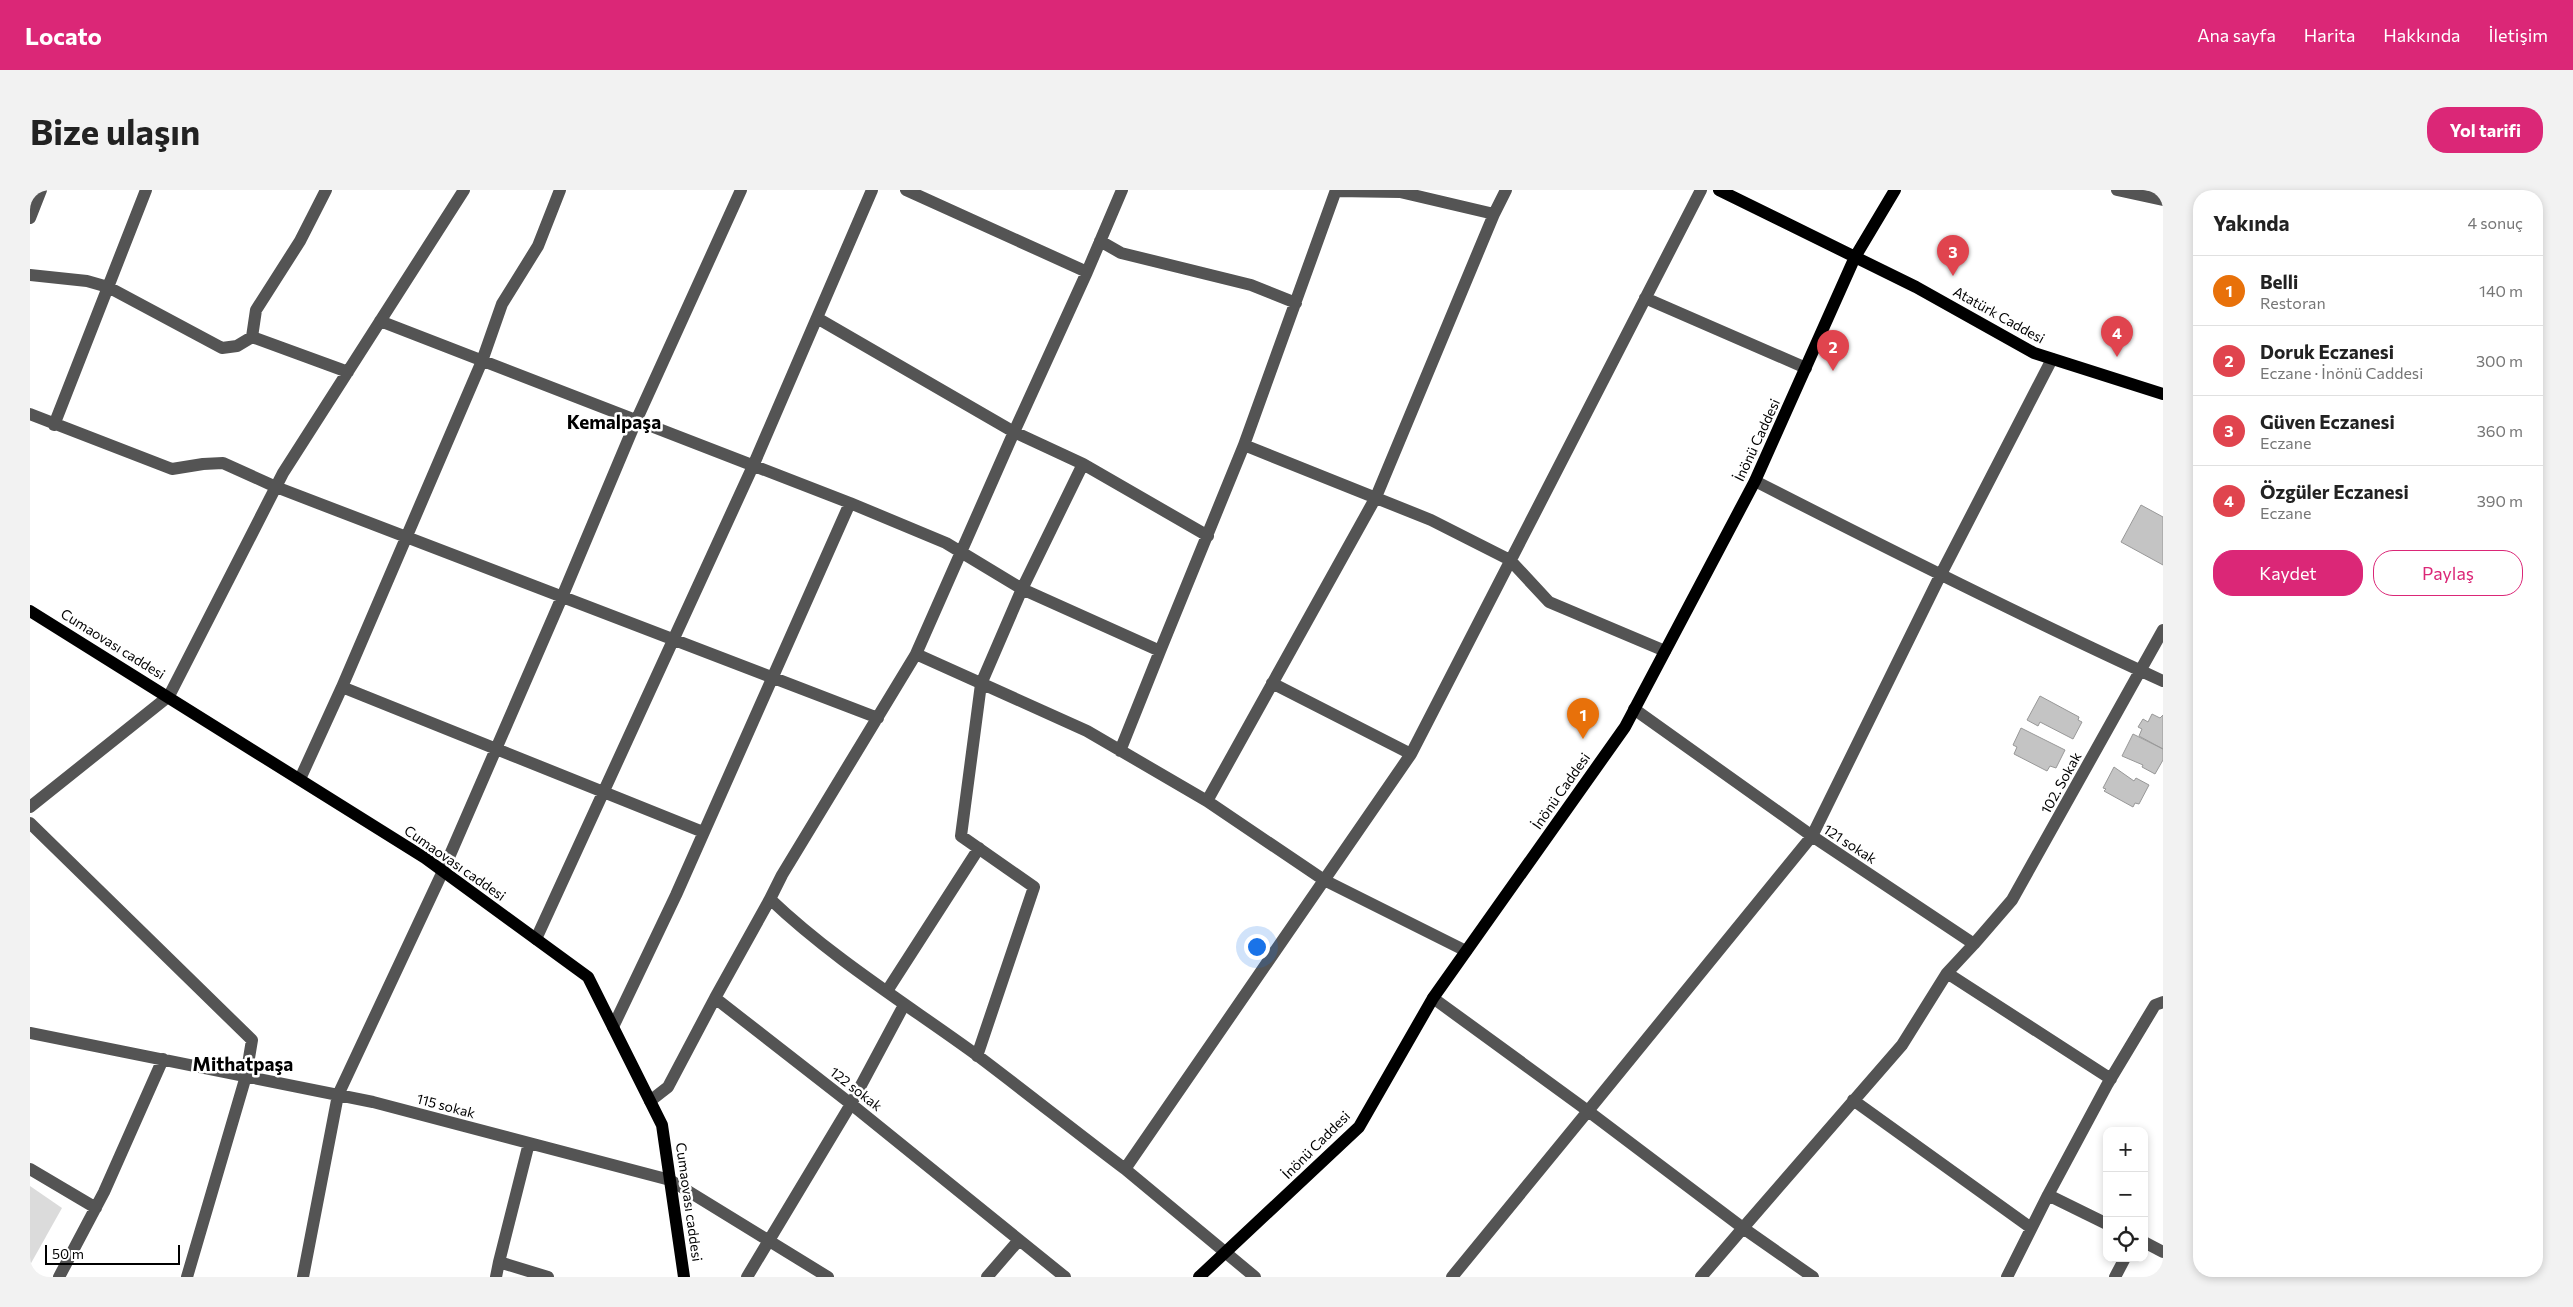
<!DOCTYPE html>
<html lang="tr">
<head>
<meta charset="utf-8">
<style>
	:root { --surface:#fff; --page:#f2f2f2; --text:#222; --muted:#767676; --line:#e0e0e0; --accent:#db2777 }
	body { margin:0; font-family:Commissioner,sans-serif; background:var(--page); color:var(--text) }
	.controls { position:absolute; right:15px; bottom:15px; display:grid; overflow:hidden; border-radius:10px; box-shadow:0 2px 8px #0003 }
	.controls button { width:45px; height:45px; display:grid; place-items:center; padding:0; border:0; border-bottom:1px solid var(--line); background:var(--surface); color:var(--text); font:25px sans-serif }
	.scale { position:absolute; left:15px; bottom:12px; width:135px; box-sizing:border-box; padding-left:5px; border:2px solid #000; border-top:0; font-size:14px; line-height:18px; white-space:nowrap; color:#000; -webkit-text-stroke:4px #fff; paint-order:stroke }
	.you { position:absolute; left:1226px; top:756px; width:18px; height:18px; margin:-12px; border:4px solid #fff; border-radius:50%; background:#1a73e8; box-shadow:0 0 0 8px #1a73e833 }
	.badge { display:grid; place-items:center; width:32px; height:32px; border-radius:50%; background:var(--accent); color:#fff; font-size:16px; font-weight:700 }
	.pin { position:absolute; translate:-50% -41px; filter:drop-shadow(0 1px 2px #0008) }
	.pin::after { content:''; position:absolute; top:26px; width:18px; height:15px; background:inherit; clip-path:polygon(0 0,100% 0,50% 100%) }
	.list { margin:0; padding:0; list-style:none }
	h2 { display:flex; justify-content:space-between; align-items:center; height:65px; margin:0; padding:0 20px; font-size:21px }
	h2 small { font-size:16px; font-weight:400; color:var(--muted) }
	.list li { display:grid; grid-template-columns:32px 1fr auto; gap:15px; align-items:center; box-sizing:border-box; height:70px; padding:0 20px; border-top:1px solid var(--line) }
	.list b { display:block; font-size:19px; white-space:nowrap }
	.list p { margin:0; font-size:16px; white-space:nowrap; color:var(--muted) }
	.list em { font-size:16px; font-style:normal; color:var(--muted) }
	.actions { display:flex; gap:10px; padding:15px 20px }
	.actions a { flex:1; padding:11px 0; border:1px solid var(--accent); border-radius:20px; text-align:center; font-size:18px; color:var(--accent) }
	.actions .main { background:var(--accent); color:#fff }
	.icon { flex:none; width:28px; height:28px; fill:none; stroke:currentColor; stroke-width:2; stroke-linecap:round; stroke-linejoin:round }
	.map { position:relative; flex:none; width:2133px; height:1087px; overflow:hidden; border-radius:20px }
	header { display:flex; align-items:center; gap:30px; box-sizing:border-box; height:70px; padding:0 25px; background:var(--accent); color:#fff }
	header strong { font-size:24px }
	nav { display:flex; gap:28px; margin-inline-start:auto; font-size:18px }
	.intro { display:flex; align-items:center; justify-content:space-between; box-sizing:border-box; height:120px; padding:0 30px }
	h1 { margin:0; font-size:35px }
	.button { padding:12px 22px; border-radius:20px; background:var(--accent); color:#fff; font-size:18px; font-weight:700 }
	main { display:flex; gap:30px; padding:0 30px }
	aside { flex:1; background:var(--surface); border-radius:20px; box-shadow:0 2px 8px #0003 }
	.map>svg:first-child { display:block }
	.green { fill:#dbdbdb }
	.building { fill:#c4c4c4; stroke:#989898 }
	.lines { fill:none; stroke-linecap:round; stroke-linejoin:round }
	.minor { stroke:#545454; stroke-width:12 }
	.major { stroke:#000; stroke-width:12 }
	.labels { text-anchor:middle; stroke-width:5; stroke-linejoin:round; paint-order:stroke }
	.street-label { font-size:14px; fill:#000; stroke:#fff }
	.district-label { font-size:19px; font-weight:bold; fill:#000; stroke:#fff }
</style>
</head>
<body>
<header>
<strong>Locato</strong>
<nav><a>Ana sayfa</a><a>Harita</a><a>Hakkında</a><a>İletişim</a></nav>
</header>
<div class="intro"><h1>Bize ulaşın</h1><a class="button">Yol tarifi</a></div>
<main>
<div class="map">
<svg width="2133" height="1087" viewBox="0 0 2133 1087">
	<rect width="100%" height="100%" fill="#fff"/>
	<path class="green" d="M0 996 32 1018 0 1075Z"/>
	<path class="building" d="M2111 315 2133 327V375L2091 352Z
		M2010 506 2049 527 2048 530 2052 532 2043 549 2010 532 2008 536 1997 530Z
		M2122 524 2130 528 2133 525V559L2109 546 2112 539 2108 537 2113 529 2118 532Z
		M1991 538 2035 560 2026 578 2020 576 2017 581 1984 564 1987 557 1983 555Z
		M2103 544 2133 559V570L2125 584 2112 577 2113 575 2092 566Z
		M2084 577 2104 591 2106 588 2119 595 2109 614 2105 613 2103 617 2074 601 2076 599 2073 598Z"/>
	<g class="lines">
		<path class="minor" d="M876 0 1057 82 1092 0
			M2087 0 2133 10
			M1464 24 1476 0
			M0 28 11 0
			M1070 51 1091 63 1221 95 1266 113
			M1057 82 984 242 1053 274 992 399 1130 461 1090 561
			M0 85 57 91 78 97 192 158 207 156 222 147 318 182
			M1615 108 1776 178
			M787 128 984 242 886 464
			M350 131 820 313
			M222 147 226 120 270 51 296 0
			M0 224 142 279 173 274 193 273 246 297 848 528
			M24 235 116 0
			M1214 255 1306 0
			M1053 274 1178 346
			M1725 291C1860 360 1995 428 2133 491
			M1130 461 1214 255 1401 330 1480 370 1519 412 1635 461
			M1242 493 1381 564
			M312 497 452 171 472 114 508 56 530 0
			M1604 519 1782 646 1910 386 2022 169
			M270 589 312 497 673 642
			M1177 611 1346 307 1464 24 1370 2 1306 1
			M0 617 139 506 253 283 434 0
			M0 633 222 850 216 886 157 1087
			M1782 646 1944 754 1917 783 1872 855 1713 1038 1558 921Z
			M740 709 685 808 821 914 1035 1087
			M506 749 723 276 842 0
			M1944 754 1982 710 2133 440
			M1917 783 2081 889
			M857 801 949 658
			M1403 808 1558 921 1422 1087
			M583 837 646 705 820 313 916 353 992 399 951 494 931 646 1004 697 947 866
			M0 843 343 912 640 990 798 1087
			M1823 910 2001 1038
			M620 911 638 897 685 808
			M0 979 66 1018
			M1095 979C1046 942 997 903 948 866 878 815 803 769 740 709L752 685 886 464 1057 541 1177 611 1294 690 1436 761
			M2018 1005 2077 895 2125 815 2133 812
			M2114 1052 2133 1062
			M469 1072 499 953
			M29 1087 74 1002 133 869
			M273 1087 308 905 413 681 532 407 606 231 711 0
			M466 1087 469 1072 518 1087
			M717 1087 821 914 874 815
			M957 1087 989 1050
			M1225 1087 1095 979 1381 564 1671 0
			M1671 1087 1713 1038 1783 1087
			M1977 1087 2018 1005 2077 1034
			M2085 1087 2095 1068"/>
		<path class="major" d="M1689 0 1886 97 2004 163 2133 204
			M0 421 395 668 558 787 632 935 654 1087
			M1169 1087 1329 937 1403 808 1595 537 1725 291 1825 67 1865 0"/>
	</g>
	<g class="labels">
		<g class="street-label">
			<text transform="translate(1969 125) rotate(29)" y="5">Atatürk Caddesi</text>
			<text transform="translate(1727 250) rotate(-65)" y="5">İnönü Caddesi</text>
			<text transform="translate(83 454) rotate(32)" y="5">Cumaovası caddesi</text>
			<text transform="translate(2031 593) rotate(-61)" y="5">102. Sokak</text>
			<text transform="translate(1531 601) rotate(-55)" y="5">İnönü Caddesi</text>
			<text transform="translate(1820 654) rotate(33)" y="5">121 sokak</text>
			<text transform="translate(425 673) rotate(35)" y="5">Cumaovası caddesi</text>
			<text transform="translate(826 899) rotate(38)" y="5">122 sokak</text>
			<text transform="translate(416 916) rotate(15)" y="5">115 sokak</text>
			<text transform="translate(1286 955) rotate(-45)" y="5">İnönü Caddesi</text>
			<text transform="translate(659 1012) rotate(82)" y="5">Cumaovası caddesi</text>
		</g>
		<g class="district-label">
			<text x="584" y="239">Kemalpaşa</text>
			<text x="213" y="881">Mithatpaşa</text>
		</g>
	</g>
</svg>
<div class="controls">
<button>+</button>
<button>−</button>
<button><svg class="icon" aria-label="locate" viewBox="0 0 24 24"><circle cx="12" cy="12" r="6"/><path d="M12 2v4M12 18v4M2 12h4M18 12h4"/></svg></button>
</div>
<div class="scale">50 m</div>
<div class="you"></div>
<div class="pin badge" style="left:1553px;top:549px;background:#e8710a">1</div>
<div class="pin badge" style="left:1803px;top:181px;background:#e0444e">2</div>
<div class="pin badge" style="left:1923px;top:86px;background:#e0444e">3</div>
<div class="pin badge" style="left:2087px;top:167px;background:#e0444e">4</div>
</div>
<aside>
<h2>Yakında<small>4 sonuç</small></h2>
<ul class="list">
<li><span class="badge" style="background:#e8710a">1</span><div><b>Belli</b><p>Restoran</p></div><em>140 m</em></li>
<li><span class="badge" style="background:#e0444e">2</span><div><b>Doruk Eczanesi</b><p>Eczane · İnönü Caddesi</p></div><em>300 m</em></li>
<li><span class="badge" style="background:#e0444e">3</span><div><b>Güven Eczanesi</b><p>Eczane</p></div><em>360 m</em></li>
<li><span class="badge" style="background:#e0444e">4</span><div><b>Özgüler Eczanesi</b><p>Eczane</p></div><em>390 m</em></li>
</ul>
<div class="actions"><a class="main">Kaydet</a><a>Paylaş</a></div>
</aside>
</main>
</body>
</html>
